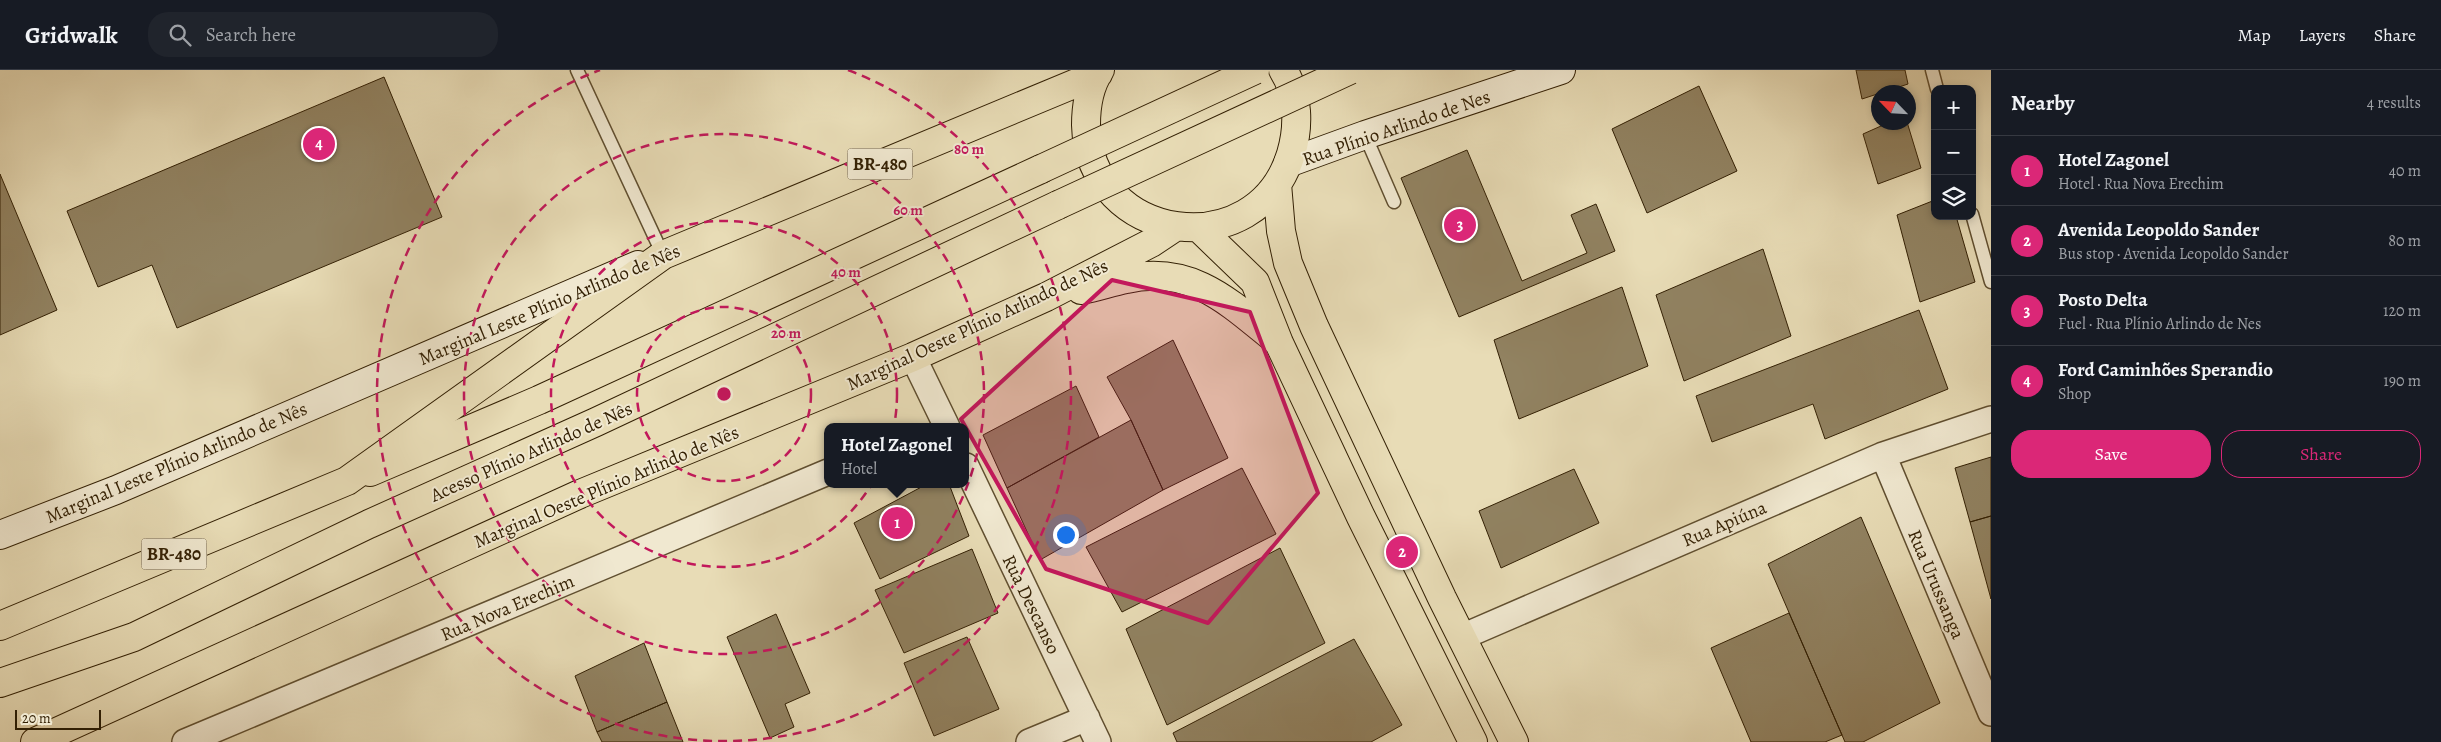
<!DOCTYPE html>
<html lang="en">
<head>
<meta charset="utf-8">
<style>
	:root { --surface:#171b24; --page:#20242c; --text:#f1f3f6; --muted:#9ea1a6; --line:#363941; --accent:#db2777 }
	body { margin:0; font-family:Alegreya,serif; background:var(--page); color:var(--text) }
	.controls { position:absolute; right:15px; top:15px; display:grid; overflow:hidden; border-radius:10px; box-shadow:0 2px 8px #0003 }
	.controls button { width:45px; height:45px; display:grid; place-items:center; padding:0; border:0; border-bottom:1px solid var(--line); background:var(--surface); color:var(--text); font:25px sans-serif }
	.compass { position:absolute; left:1871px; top:15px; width:45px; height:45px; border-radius:50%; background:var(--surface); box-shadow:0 2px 8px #0003; rotate:295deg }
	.scale { position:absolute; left:15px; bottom:12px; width:86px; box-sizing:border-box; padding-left:5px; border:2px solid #332004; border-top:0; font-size:14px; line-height:18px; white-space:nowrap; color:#332004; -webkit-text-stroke:4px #f0e8d0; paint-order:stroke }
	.you { position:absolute; left:1065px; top:464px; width:18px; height:18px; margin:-12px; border:4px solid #fff; border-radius:50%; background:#1a73e8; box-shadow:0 0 0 8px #1a73e833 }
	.badge { display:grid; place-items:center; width:32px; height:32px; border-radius:50%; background:var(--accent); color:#fff; font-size:16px; font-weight:700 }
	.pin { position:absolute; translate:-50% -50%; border:2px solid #fff; box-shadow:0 1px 5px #0006 }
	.popup { position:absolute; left:824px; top:353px; width:145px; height:65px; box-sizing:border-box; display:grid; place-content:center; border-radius:10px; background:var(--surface); filter:drop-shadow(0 1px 4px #0005); font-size:16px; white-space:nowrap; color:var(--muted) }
	.popup b { font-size:19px; color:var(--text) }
	.popup::after { content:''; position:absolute; left:50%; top:100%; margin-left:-10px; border:10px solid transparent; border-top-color:var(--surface) }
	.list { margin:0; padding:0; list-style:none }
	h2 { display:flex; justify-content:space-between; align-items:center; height:65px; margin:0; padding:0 20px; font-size:21px }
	h2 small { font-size:16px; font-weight:400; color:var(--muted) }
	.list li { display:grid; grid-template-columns:32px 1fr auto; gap:15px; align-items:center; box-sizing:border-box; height:70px; padding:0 20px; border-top:1px solid var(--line) }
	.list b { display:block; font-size:19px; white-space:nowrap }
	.list p { margin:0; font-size:16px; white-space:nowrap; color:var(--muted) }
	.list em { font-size:16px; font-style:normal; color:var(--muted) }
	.actions { display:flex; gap:10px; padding:15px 20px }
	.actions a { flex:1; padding:11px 0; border:1px solid var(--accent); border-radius:20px; text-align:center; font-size:18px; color:var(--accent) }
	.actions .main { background:var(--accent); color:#fff }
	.icon { flex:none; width:28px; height:28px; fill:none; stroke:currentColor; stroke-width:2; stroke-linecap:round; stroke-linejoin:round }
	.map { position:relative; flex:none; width:1991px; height:672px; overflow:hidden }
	header { display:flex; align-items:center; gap:30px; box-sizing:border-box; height:70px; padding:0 25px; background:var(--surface); border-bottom:1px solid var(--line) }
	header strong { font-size:24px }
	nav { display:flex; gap:28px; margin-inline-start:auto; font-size:18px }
	.search { width:350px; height:45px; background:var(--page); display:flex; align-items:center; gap:12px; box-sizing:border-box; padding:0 18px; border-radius:20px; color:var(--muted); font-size:19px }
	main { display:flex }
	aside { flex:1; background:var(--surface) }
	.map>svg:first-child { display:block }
	.building { fill:#918261; stroke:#332004 }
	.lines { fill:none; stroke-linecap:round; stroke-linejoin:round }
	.service-casing { stroke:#604f30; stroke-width:15 }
	.minor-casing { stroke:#604f30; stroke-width:28 }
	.secondary-casing { stroke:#332004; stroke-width:30 }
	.primary-casing { stroke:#332004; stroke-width:30 }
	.trunk-casing { stroke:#332004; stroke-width:30 }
	.service { stroke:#f0e8d0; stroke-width:12 }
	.minor { stroke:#f0e8d0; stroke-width:25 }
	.secondary { stroke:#f0e8d0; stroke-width:28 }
	.primary { stroke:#e8dcb6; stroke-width:28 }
	.trunk { stroke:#e8dcb6; stroke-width:28 }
	.primary-bridge-casing { stroke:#332004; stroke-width:30; stroke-linecap:butt }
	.primary-bridge { stroke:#e8dcb6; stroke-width:28 }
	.marked { fill:#c2185b; fill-opacity:0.2; stroke:#c2185b; stroke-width:4; stroke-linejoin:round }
	.ring { fill:none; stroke:#c2185b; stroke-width:2.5; stroke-dasharray:9 6 }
	.labels { text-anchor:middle; stroke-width:4; stroke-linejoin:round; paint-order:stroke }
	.shield { fill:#f0e8d0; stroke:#6c5c41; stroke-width:1 }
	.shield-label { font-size:18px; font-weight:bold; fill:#332004 }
	.street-label { font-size:19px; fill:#332004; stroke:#f0e8d0 }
	.centre { fill:#c2185b; stroke:#f0e8d0; stroke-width:2.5 }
	.ring-label { font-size:15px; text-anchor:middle; font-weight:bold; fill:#c2185b; stroke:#f0e8d0; stroke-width:4; stroke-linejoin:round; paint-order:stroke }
</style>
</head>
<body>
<header>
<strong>Gridwalk</strong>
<div class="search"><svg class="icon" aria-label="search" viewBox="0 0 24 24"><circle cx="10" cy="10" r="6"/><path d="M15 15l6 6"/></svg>Search here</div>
<nav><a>Map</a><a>Layers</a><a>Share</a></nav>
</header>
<main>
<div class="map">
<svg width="1991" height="672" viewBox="0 0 1991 672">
	<rect width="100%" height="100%" fill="#e8dcb6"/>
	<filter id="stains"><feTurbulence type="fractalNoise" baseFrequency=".004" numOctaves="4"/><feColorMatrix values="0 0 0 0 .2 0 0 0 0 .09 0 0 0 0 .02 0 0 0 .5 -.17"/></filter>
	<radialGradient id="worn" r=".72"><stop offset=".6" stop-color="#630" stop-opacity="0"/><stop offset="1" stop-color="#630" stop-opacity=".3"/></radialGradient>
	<path class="building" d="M1856 0H1905L1908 14 1862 29Z
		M384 7 442 147 177 258 152 195 98 217 67 141Z
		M1699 16 1737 101 1647 143 1612 59Z
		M1890 52H1907L1921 98 1878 114 1863 64Z
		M1467 80 1522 211 1587 183 1571 145 1596 134 1615 181 1459 247 1401 108Z
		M0 104 57 240 0 265Z
		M1935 130V146H1956L1975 212 1920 232 1897 145Z
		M1763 179 1791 266 1684 311 1656 225Z
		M1622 217 1648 296 1519 349 1494 270Z
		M1919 240 1948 319 1825 369 1813 334 1712 372 1696 326Z
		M1173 270 1228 388 1163 420 1131 350 1107 307Z
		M1076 316 1099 367 1007 418 983 365Z
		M1131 350 1163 420 1040 490 1007 418Z
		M1991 387V446L1970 452 1955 398Z
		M1242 398 1276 464 1122 542 1086 477Z
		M1574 399 1599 453 1501 498 1479 441Z
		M927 414H949L969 466 880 509 854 453Z
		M1991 446V529L1970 452Z
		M1861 447 1940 633 1863 672H1845L1768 494Z
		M1280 478 1325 573 1167 655 1126 559Z
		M972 479 998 543 904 583 875 520Z
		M1789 543 1842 665 1825 672H1751L1711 578Z
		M776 544 810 623 785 634 794 657 770 668 727 567Z
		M967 567 999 639 934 666 904 593Z
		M1354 569 1402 655 1371 672H1177L1173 663Z
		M644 573 667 632 597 662 575 606Z
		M667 632 683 672H602L597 662Z"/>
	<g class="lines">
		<defs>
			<path id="service" d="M577 0 663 185
				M1932 0 1937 19
				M1365 65 1394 132
				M1972 144 1991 212"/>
			<path id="minor" d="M913 287 947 357
				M1883 385 1991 643
				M966 396 1098 672
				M1462 567 1883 385 1991 349
				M185 672 828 402
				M1029 672 1087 648"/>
			<path id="secondary" d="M1288 93 1365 65 1561 0
				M0 465 116 420 638 195"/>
			<path id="primary" d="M370 402 539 330 1041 99
				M0 613 134 567 369 454 596 352 1058 135"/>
			<path id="trunk" d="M1100 0C1090 15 1086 36 1086 55 1089 173 1257 197 1291 84 1299 57 1299 25 1283 0
				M1277 114 1281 161 1288 193 1314 256 1442 528 1514 672
				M1199 158 1255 212 1279 273 1361 447 1473 672
				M1081 220C1097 217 1111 212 1126 209 1192 194 1230 233 1277 271
				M0 556 347 411 663 185 1098 4
				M35 672 580 424 913 287 1046 227 1151 173 1175 157"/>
		</defs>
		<use href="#service" class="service-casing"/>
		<use href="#minor" class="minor-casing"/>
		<use href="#secondary" class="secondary-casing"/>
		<use href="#primary" class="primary-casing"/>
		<use href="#trunk" class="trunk-casing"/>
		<use href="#service" class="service"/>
		<use href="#minor" class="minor"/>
		<use href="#secondary" class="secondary"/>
		<use href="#primary" class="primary"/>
		<use href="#trunk" class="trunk"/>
		<defs>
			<path id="primary-bridge" d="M1041 99 1255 0
				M1058 135 1350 0"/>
		</defs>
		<use href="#primary-bridge" class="primary-bridge-casing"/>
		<use href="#primary-bridge" class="primary-bridge"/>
	</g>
	<path class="marked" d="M1112 210 1250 242 1318 423 1208 553 1046 499 961 349Z"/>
	<g class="ring">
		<circle cx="724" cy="324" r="87"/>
		<circle cx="724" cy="324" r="173"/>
		<circle cx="724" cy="324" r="260"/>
		<path d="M848 0A347 347 0 1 1 600 0"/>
	</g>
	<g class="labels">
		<g class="shield">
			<rect x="847.5" y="78.5" width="65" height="31" rx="4"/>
			<rect x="141.5" y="468.5" width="65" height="31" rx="4"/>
		</g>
		<g class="shield-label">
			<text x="880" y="100">BR-480</text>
			<text x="174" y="490">BR-480</text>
		</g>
		<g class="street-label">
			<text transform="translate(1396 57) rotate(-19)" y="7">Rua Plínio Arlindo de Nes</text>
			<text transform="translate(549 234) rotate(-23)" y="7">Marginal Leste Plínio Arlindo de Nês</text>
			<text transform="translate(977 254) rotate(-25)" y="7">Marginal Oeste Plínio Arlindo de Nês</text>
			<text transform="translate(531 381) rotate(-24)" y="7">Acesso Plínio Arlindo de Nês</text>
			<text transform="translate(176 392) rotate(-23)" y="7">Marginal Leste Plínio Arlindo de Nês</text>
			<text transform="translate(606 416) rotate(-23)" y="7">Marginal Oeste Plínio Arlindo de Nês</text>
			<text transform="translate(1724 453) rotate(-23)" y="7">Rua Apiúna</text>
			<text transform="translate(1937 514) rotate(67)" y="7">Rua Urussanga</text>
			<text transform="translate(1032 534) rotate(64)" y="7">Rua Descanso</text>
			<text transform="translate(507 537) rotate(-23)" y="7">Rua Nova Erechim</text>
		</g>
	</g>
	<circle cx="724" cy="324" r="8" class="centre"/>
	<g class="ring-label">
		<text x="969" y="84">80 m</text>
		<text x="908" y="145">60 m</text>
		<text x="846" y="207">40 m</text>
		<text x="786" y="268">20 m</text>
	</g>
	<rect width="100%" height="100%" filter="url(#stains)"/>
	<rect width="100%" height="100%" fill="url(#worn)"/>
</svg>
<div class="controls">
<button>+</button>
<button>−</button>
<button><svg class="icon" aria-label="layers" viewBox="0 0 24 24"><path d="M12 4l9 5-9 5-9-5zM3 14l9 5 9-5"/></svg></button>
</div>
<svg class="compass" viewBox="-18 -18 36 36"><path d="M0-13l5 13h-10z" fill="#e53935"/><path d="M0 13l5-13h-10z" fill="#9ea1a6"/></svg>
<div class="scale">20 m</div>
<div class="you"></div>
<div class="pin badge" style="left:897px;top:453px">1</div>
<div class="popup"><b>Hotel Zagonel</b>Hotel</div>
<div class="pin badge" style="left:1402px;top:482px">2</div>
<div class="pin badge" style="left:1460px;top:155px">3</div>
<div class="pin badge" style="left:319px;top:74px">4</div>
</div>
<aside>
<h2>Nearby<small>4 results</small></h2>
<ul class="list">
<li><span class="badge">1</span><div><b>Hotel Zagonel</b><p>Hotel · Rua Nova Erechim</p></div><em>40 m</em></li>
<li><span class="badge">2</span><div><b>Avenida Leopoldo Sander</b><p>Bus stop · Avenida Leopoldo Sander</p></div><em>80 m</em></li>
<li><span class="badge">3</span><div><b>Posto Delta</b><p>Fuel · Rua Plínio Arlindo de Nes</p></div><em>120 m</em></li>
<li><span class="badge">4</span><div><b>Ford Caminhões Sperandio</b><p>Shop</p></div><em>190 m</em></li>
</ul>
<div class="actions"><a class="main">Save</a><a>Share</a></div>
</aside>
</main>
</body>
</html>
